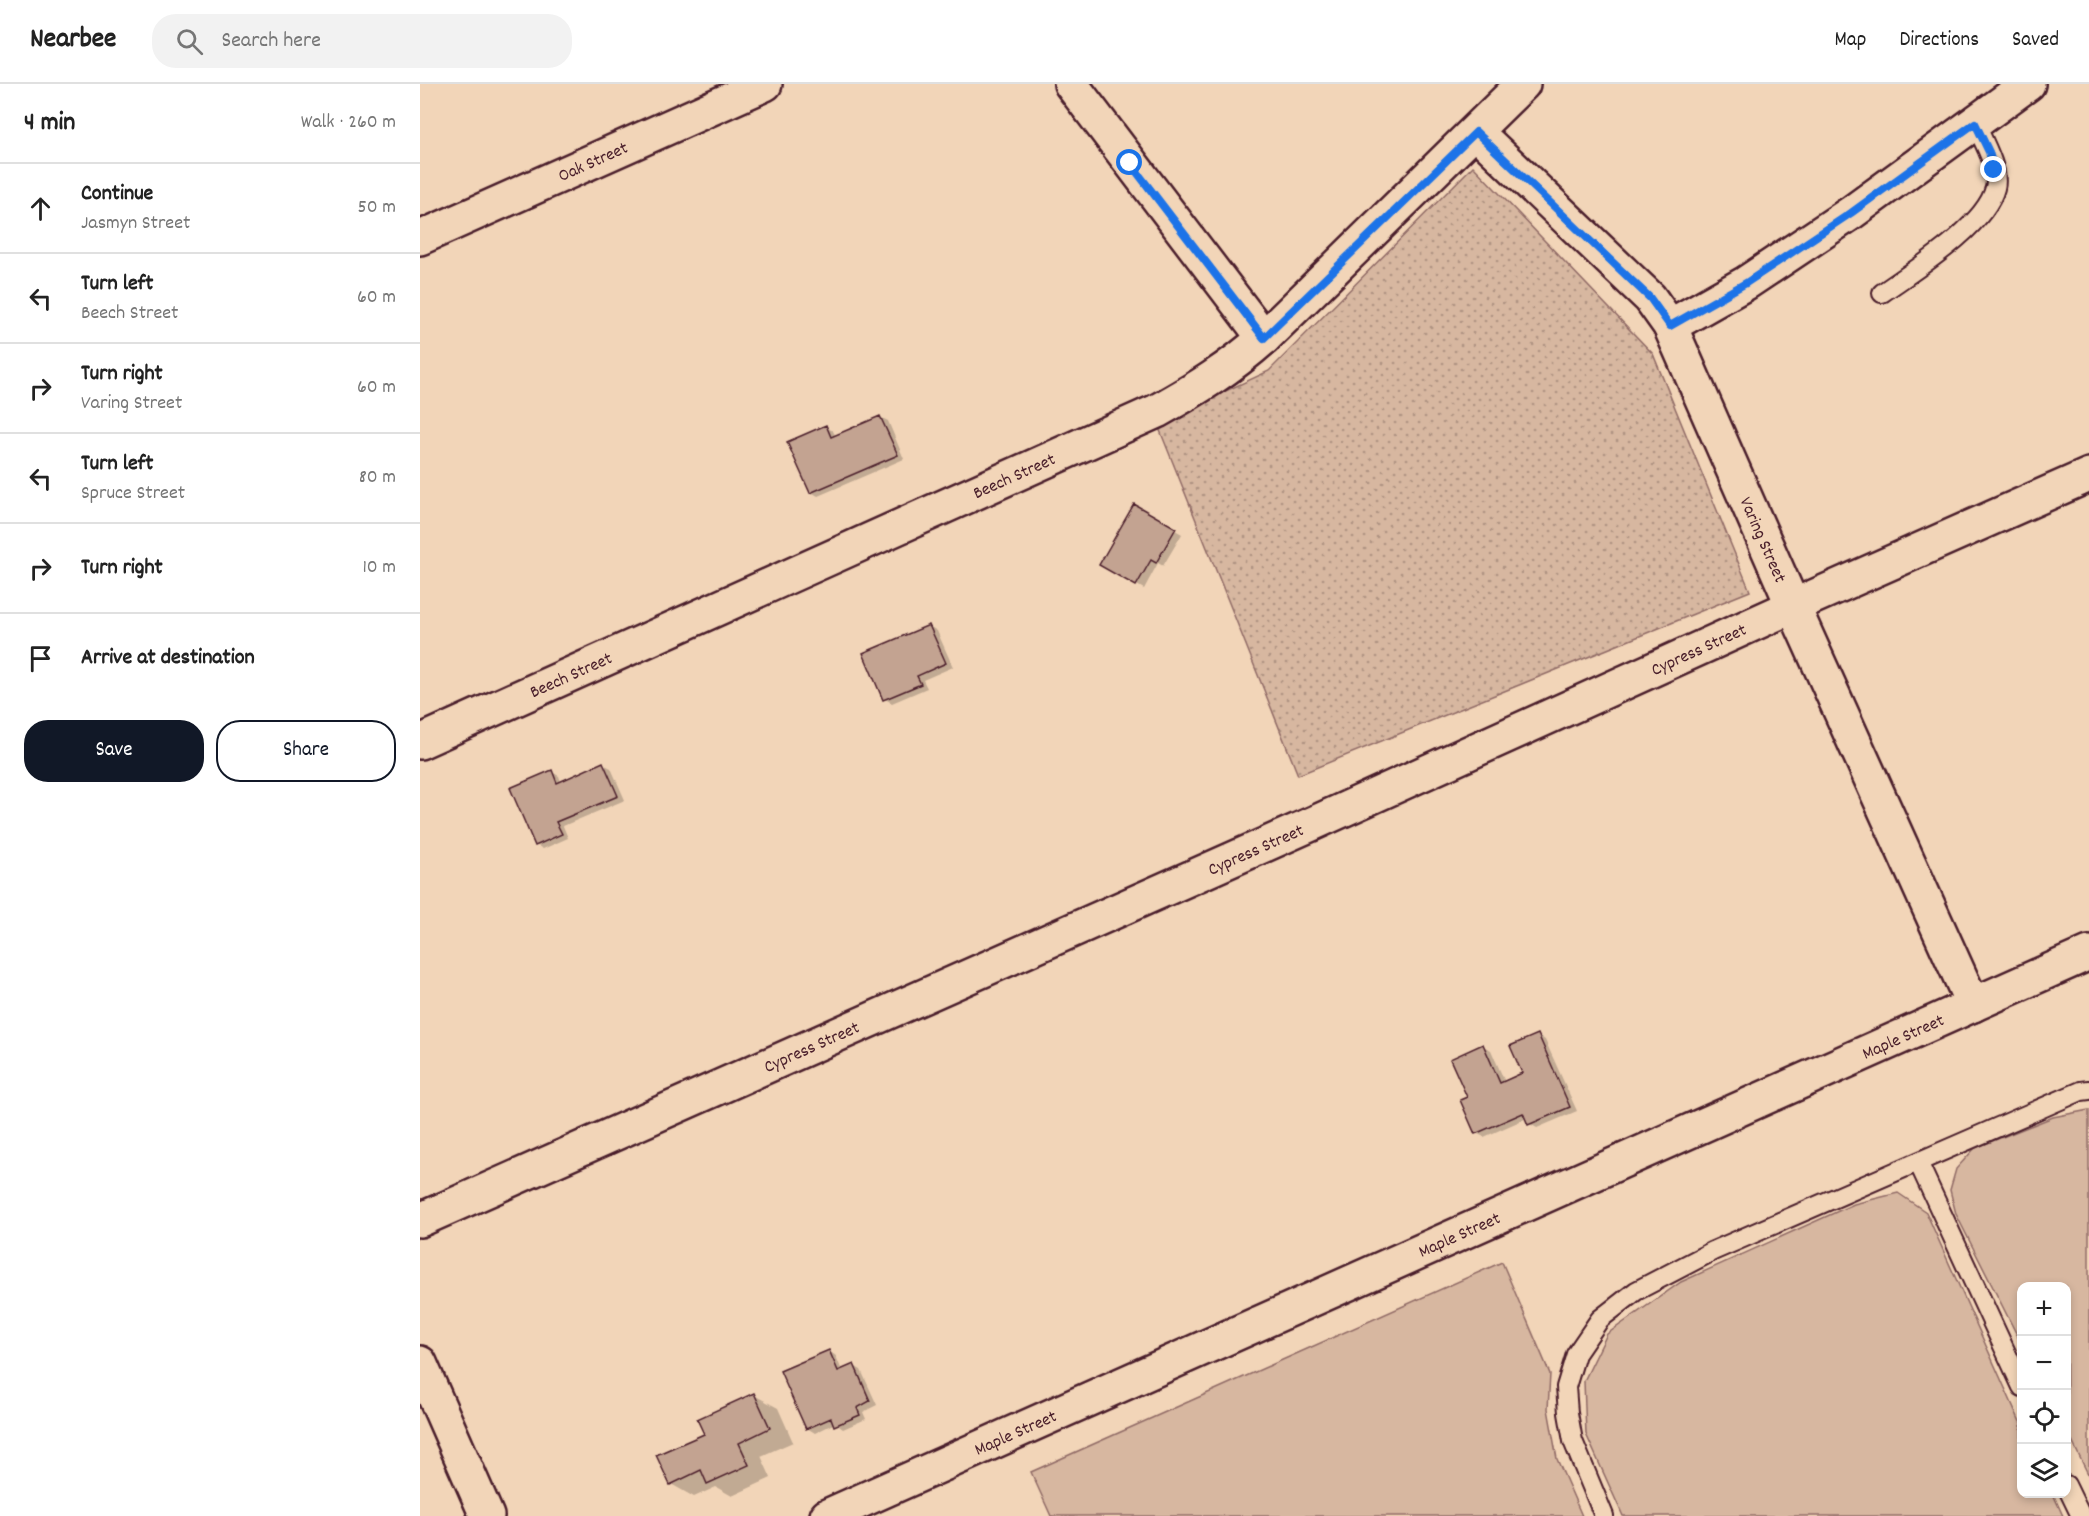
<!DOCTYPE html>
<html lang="en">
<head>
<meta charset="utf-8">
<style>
	:root { --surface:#fff; --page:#f2f2f2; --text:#222; --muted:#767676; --line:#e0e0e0; --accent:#111827 }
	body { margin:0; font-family:Dekko,sans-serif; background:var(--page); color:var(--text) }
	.controls { position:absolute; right:18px; bottom:18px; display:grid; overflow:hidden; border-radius:12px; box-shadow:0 3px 9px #0003 }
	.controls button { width:54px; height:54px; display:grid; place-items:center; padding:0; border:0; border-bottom:2px solid var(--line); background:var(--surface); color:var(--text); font:30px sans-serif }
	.stop { position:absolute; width:18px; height:18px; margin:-14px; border:4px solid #1a73e8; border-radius:50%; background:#fff }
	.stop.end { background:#1a73e8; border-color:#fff; box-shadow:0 2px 6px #0008 }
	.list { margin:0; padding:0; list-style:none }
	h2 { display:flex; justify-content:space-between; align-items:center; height:78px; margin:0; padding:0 24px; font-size:26px }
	h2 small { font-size:20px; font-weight:400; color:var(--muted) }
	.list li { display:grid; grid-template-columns:39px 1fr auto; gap:18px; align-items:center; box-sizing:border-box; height:90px; padding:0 24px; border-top:2px solid var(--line) }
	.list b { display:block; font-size:22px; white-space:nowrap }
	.list p { margin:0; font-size:20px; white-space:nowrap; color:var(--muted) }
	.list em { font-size:20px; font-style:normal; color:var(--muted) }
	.actions { display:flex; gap:12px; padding:18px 24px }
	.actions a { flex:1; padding:14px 0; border:2px solid var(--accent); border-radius:24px; text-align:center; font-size:21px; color:var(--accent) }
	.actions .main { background:var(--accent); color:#fff }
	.icon { flex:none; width:33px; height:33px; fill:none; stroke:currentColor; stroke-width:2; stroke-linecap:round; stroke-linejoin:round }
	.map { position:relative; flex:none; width:1669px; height:1432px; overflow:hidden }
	header { display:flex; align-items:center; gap:36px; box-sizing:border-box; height:84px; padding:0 30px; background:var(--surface); border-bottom:2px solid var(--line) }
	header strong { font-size:28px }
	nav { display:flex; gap:33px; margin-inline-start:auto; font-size:21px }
	.search { width:420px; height:54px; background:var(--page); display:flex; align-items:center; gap:15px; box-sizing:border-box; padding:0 21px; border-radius:24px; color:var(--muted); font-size:22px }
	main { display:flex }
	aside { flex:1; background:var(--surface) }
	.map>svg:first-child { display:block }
	.grass { fill:#d7b7a0; stroke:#906b66; stroke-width:1.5 }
	.park { fill:url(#park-dots); stroke:#906b66; stroke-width:1.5 }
	.shadow { fill:#0003 }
	.building { fill:#c3a391; stroke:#4a1f2b; stroke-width:1.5 }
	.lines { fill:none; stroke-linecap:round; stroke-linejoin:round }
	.lane-casing { stroke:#4a1f2b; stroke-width:22 }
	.street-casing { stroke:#4a1f2b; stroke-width:38 }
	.lane { stroke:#f2d5b8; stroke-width:18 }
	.street { stroke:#f2d5b8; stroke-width:33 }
	.route { stroke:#1a73e8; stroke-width:8 }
	.labels { text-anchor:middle; stroke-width:4.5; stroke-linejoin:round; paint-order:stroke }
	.street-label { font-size:18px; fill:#4a1f2b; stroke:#f2d5b8 }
</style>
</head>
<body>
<header>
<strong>Nearbee</strong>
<div class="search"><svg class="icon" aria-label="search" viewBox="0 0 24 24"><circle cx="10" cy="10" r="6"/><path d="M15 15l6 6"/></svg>Search here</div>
<nav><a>Map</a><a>Directions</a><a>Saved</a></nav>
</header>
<main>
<aside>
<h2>4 min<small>Walk · 260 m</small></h2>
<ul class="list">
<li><svg class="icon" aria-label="ahead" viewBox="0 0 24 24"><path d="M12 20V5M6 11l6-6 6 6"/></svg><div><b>Continue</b><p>Jasmyn Street</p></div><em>50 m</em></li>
<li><svg class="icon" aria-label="left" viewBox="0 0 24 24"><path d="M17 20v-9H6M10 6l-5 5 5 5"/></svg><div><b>Turn left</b><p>Beech Street</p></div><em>60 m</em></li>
<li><svg class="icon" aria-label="right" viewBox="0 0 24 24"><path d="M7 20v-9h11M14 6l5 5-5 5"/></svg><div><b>Turn right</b><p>Varing Street</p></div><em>60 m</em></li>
<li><svg class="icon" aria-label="left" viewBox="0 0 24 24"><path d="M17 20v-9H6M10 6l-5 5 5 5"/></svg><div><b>Turn left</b><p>Spruce Street</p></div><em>80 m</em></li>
<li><svg class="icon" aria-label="right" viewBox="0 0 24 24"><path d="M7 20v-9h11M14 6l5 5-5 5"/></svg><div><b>Turn right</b></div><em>10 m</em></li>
<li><svg class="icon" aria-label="arrive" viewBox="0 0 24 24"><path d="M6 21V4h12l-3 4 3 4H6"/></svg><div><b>Arrive at destination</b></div></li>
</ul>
<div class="actions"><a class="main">Save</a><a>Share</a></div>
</aside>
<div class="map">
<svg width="1669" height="1432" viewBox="0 0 1669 1432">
	<defs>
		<pattern id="park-dots" width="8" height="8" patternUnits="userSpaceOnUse" patternTransform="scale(1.5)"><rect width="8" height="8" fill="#d7b7a0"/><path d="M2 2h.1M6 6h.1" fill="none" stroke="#b09483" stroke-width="1.8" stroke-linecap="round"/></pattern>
	</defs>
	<rect width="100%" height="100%" fill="#f2d5b8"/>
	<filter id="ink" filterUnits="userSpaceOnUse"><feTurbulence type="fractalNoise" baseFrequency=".0167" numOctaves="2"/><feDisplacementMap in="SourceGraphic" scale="12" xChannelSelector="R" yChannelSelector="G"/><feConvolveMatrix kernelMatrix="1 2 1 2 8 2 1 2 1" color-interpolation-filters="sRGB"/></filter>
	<g filter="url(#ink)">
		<path class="grass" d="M1669 1026V1392L1647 1347 1646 1202H1602L1601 1259 1536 1130 1530 1106 1536 1085 1555 1064 1633 1033Z
			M1478 1109 1506 1128 1601 1340 1602 1410H1633L1643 1432H1203L1166 1350 1164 1297 1187 1250 1261 1198 1434 1120Z
			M1082 1178 1130 1290 1128 1325 1137 1375 1162 1432H631L611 1388Z"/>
		<path class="park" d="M1053 82 1233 270 1330 507 878 691 737 339 849 287Z"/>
		<path class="shadow" d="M460 333 468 337 484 375 398 412 391 408 406 343 413 347 416 353Z
			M714 422 762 450 743 482 738 479 724 505 681 481Z
			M509 542 517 547 533 583 503 596 507 604 472 619 465 615Z
			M183 680 191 684 205 716 143 742 148 754 123 765 116 761 132 688 139 692 141 698Z
			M1118 951 1125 956 1157 1027 1117 1044 1110 1040 1107 1034 1064 1053 1056 1049 1049 1014 1063 962 1071 966 1085 998 1104 990Z
			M409 1267 416 1272 422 1287 434 1282 441 1286 457 1321 443 1328 446 1335 423 1345 415 1339 395 1349 387 1344Z
			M334 1311 358 1324 373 1358 341 1372 351 1394 312 1412 296 1403 274 1413 251 1400 286 1350Z"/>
		<path class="building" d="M460 332 478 371 390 409 367 358 406 341 411 353Z
			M714 420 756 444 736 479 731 476 716 502 679 481Z
			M509 541 526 579 497 592 501 600 463 616 443 569Z
			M183 678 198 712 136 738 142 750 115 762 90 704 132 686 137 699Z
			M1118 950 1150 1023 1108 1041 1103 1029 1055 1050 1040 1016 1047 1013 1030 975 1063 960 1080 999 1102 989 1090 962Z
			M409 1266 418 1287 434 1280 450 1317 437 1324 440 1331 414 1342 411 1334 386 1345 360 1287Z
			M334 1309 350 1344 319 1359 329 1381 287 1400 281 1386 250 1401 236 1371 284 1350 277 1335Z"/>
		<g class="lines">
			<defs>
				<path id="lane" d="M1462 209C1494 186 1565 143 1575 104 1580 86 1562 55 1555 39
					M1498 1078 1602 1303
					M1646 1401 1661 1432
					M1184 1432 1153 1357 1148 1329 1146 1303 1156 1270 1180 1235 1216 1207 1293 1167 1661 1007 1669 1006"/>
				<g id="street">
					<path d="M651 0 844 254"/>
					<path id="s1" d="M1056 48 1230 214 1250 242 1373 522 1553 921"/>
					<path id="s2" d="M0 154 345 0"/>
					<path d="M1250 242 1326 199 1431 129 1608 0"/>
					<path id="s3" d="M0 658 737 327C778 304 809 285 844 254L1103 0"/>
					<path id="s4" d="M0 1136 894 739 1373 522 1669 391"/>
					<path d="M0 1279 67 1432"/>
					<path id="s5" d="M407 1432 1669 869"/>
				</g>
			</defs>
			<use href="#lane" class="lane-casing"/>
			<use href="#street" class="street-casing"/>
			<use href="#lane" class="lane"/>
			<use href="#street" class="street"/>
		</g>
	</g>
	<g class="lines" filter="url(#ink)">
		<path class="route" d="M710 79 844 254 1056 48 1230 214 1250 242 1326 199 1431 129 1555 39 1569 68 1574 86"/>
	</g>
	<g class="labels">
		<g class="street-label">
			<text dy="6" stroke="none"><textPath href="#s2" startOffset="189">Oak Street</textPath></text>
			<text dy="6" stroke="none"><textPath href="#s3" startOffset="651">Beech Street</textPath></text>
			<text dy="6" stroke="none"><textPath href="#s1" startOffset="508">Varing Street</textPath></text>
			<text dy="6" stroke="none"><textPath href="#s4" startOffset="1400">Cypress Street</textPath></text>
			<text dy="6" stroke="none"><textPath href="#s3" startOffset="165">Beech Street</textPath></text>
			<text dy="6" stroke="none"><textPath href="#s4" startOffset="914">Cypress Street</textPath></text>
			<text dy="6" stroke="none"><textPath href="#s5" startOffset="1178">Maple Street</textPath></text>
			<text dy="6" stroke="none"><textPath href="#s4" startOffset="428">Cypress Street</textPath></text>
			<text dy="6" stroke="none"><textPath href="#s5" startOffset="692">Maple Street</textPath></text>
			<text dy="6" stroke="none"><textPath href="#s5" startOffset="206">Maple Street</textPath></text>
		</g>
	</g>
</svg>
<div class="controls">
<button>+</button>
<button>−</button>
<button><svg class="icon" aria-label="locate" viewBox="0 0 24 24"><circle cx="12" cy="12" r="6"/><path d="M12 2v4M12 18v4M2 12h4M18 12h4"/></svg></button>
<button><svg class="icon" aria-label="layers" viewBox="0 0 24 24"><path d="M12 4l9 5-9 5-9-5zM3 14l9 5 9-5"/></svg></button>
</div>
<div class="stop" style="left:710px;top:79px"></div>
<div class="stop end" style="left:1574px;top:86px"></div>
</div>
</main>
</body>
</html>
